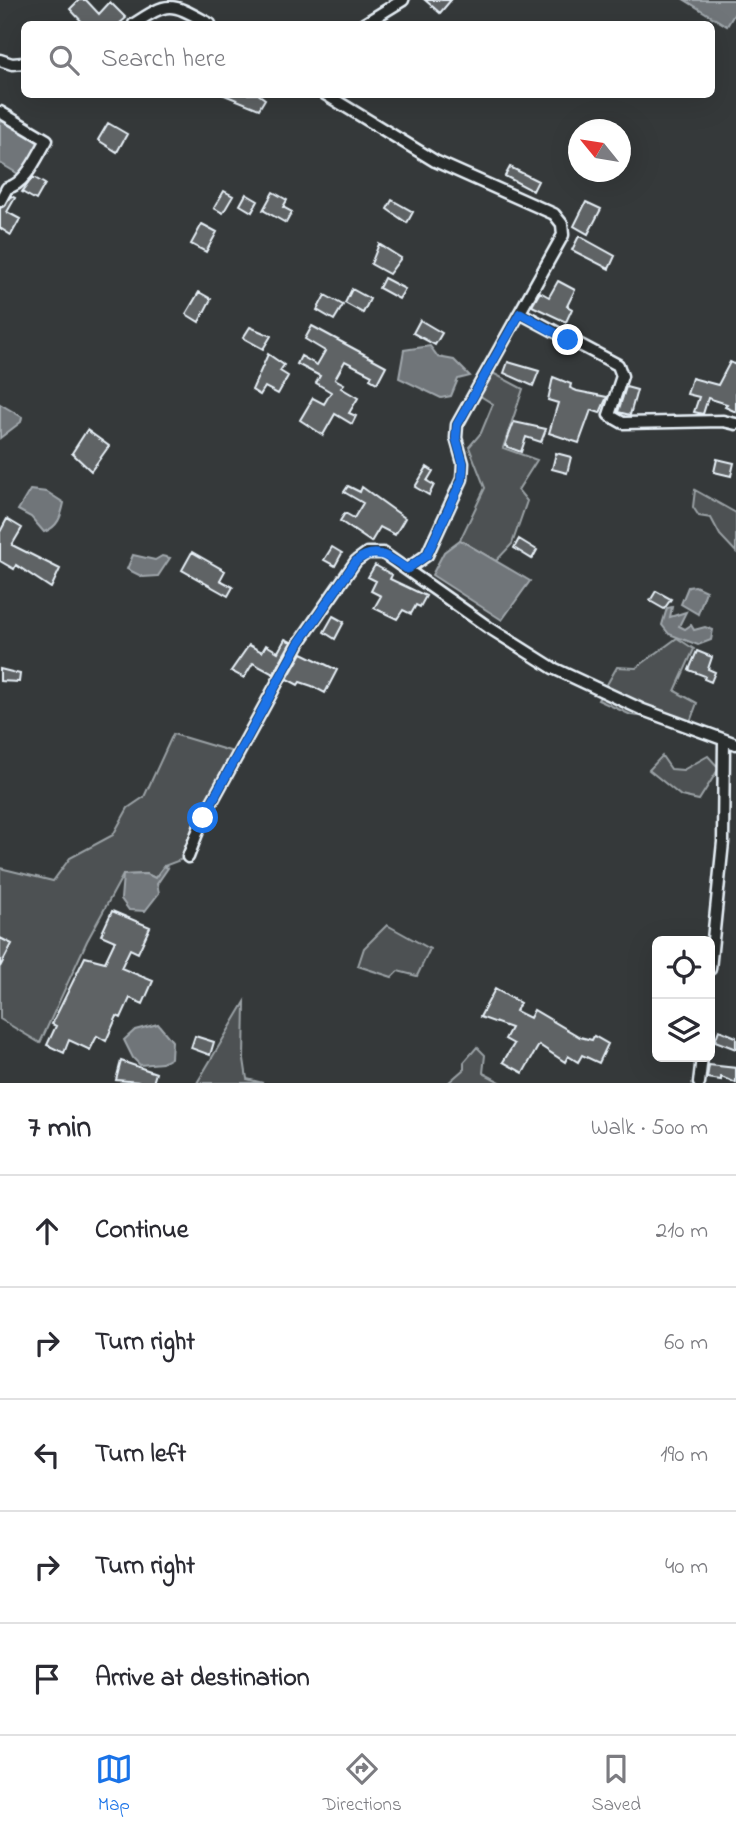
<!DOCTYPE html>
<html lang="en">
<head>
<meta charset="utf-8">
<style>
	:root { --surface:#fff; --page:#f2f2f3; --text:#2b2b33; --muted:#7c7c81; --line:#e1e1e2; --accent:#1a73e8 }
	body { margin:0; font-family:"Indie Flower",sans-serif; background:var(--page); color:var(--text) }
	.controls { position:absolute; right:21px; bottom:21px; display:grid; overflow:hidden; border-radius:10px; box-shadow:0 7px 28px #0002 }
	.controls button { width:63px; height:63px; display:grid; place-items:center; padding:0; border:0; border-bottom:2px solid var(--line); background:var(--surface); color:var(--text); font:35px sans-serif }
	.compass { position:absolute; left:568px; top:119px; width:63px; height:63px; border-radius:50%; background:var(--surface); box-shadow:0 7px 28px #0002; rotate:300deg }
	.stop { position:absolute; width:21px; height:21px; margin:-16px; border:5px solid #1a73e8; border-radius:50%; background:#fff }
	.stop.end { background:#1a73e8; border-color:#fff; box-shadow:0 2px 7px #0008 }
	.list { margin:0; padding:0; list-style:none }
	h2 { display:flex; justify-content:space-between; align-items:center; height:91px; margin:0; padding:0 28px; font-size:30px }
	h2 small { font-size:23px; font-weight:400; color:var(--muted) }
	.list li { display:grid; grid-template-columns:46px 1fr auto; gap:21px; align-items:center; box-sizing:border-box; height:112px; padding:0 28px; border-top:2px solid var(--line) }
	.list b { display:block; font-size:26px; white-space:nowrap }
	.list em { font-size:23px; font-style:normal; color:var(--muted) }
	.icon { flex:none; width:38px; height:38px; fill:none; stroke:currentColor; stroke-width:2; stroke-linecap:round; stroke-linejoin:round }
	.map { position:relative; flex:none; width:736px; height:1083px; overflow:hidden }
	.search { position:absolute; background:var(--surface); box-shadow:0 7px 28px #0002; left:21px; right:21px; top:21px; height:77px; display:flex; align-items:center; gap:18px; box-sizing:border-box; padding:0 24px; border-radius:10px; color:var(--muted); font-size:26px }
	.sheet { height:651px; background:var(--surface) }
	nav { display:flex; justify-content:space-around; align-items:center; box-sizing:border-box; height:98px; border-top:2px solid var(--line); background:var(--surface); font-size:19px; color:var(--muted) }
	nav a { display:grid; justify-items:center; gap:4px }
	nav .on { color:var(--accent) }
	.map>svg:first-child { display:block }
	.green { fill:#4d5152; stroke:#9aa1a5; stroke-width:2 }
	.water { fill:#707579; stroke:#a0a7ac; stroke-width:2 }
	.building { fill:#5f6365; stroke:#e8f1f8; stroke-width:2 }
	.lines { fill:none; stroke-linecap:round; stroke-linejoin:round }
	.minor-casing { stroke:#e8f1f8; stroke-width:15 }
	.minor { stroke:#2a2d2e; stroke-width:10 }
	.route { stroke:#1a73e8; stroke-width:9 }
</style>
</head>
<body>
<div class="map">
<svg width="736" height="1083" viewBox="0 0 736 1083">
	<rect width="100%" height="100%" fill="#35393a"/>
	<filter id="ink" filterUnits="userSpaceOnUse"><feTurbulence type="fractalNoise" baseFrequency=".0143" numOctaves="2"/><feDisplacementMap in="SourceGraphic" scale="14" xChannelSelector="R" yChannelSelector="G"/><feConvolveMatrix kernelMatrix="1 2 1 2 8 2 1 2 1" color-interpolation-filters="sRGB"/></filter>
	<g filter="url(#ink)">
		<path class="green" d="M487 370 523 389 503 448 537 460 518 490 527 501 512 544 496 561 460 540 485 488 469 447 481 433 493 404 474 392Z
			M695 490 736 513V552L720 535 711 518 699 516 693 507Z
			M677 638 694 649 675 691 697 703 690 722 631 715 598 700 617 667 636 668Z
			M173 734 233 752 188 857 164 866 155 878 147 874 123 875 87 941 40 1043 0 1019V868L53 881 70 858 113 835 128 808 144 797Z
			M662 756 671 769 683 770 708 756 719 768 699 800 681 796 649 770Z
			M387 925 430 949 417 976 398 971 392 977 358 966 364 948Z
			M245 1002 244 1059 247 1079 263 1083H197Z
			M477 1047 485 1055 483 1073 502 1083H448L464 1069V1062Z"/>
		<path class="water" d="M685 0H736V11L727 26Z
			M0 120 39 143 20 175 0 163Z
			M430 346 438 357 454 360 470 376 458 379 451 396 441 398 399 378 404 350Z
			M0 404 22 417 21 422 0 438Z
			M30 490 47 492 64 503C61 517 58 527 44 532L31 517 18 510Z
			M460 540 530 581 502 620 432 575 444 552Z
			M133 555 155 560 162 556 170 558 158 576 143 577 127 569Z
			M695 586 706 591 698 614 681 604 688 587Z
			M672 607 670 617 686 612 679 626 685 629 691 625 694 630 705 627 713 630 711 640 698 645 669 634 662 625 667 608Z
			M164 866 168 868 157 884 159 893 145 911 129 910 121 899 123 875 147 874 155 878Z
			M158 1024 172 1041 171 1058 162 1063 140 1065 133 1058 124 1040 135 1030Z"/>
		<path class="building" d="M79 0H86L99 14 110 2 126 18 119 24H84L70 9Z
			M425 0H451L440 13Z
			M222 94H258L265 99 259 109Z
			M108 123 127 134 117 152 98 140Z
			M510 167 538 181 533 191 505 176Z
			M33 177 45 184 36 200 22 192Z
			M224 191 233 196 223 213 214 208Z
			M273 192 287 200 283 207 292 212 286 223 263 210Z
			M246 194 258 201 252 212 240 205Z
			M11 196 15 198 7 212 20 219 11 235 0 228V208Z
			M392 200 413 212 407 223 387 209Z
			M586 202 601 209 588 234 574 226Z
			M202 224 217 232 206 252 191 244Z
			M579 236 615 256 609 269 572 250Z
			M379 244 401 258 389 274 371 264Z
			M384 278 405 289 399 299 379 288Z
			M558 281 575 290 567 306 572 309 566 322 532 306 540 292 549 297Z
			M352 289 370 299 363 313 345 303Z
			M199 292 211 299 199 322 186 314Z
			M325 295 343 305 334 320 317 310Z
			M420 320 442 333 435 345 413 333Z
			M312 326 386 366 377 383 370 379 372 375 345 361 335 379 344 384 341 388 358 398 349 413 356 416 352 424 335 414 323 435 300 420 313 398 324 404 331 392 316 383 320 376 297 364 301 356 317 365 325 351 305 339Z
			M250 327 271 336 263 349 243 338Z
			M268 354 284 365 280 371 288 376 278 394 265 387 260 395 252 390Z
			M508 362 539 371 533 386 504 373Z
			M730 362 736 365V412L725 407 727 404 708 398 703 414 694 412 699 397 687 394 692 378 718 385Z
			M553 377 571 384 570 388 577 391 607 397 600 413 591 410 579 443 549 433 558 403 548 400Z
			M626 387 637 390 630 415 618 412Z
			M514 422 546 429 541 442 526 437 521 452 505 446Z
			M87 430 109 446 91 471 72 453Z
			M556 453 571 457 567 473 552 469Z
			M717 459 734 463 731 476 714 472Z
			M427 467 433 471 427 481 434 485 429 495 415 487Z
			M348 486 360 492 362 487 405 518 395 535 380 527 371 542 340 521 345 513 354 518 363 503 344 492Z
			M7 519 22 528 12 545 60 569 51 588 16 565 14 569 0 561V532Z
			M519 539 537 550 532 559 514 548Z
			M332 547 342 553 335 566 324 560Z
			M192 552 225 571 220 580 233 587 228 596 182 570Z
			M375 565 392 575 390 579 426 596 420 607 416 605 411 614 403 610 397 619 374 608 381 596 371 591 376 581 368 577Z
			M656 591 671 599 664 609 650 601Z
			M333 616 344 622 335 639 324 632Z
			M285 639 291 642 273 674 253 663 244 678 231 671 249 645 262 652 266 645 278 652Z
			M697 651 712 657 708 669 715 672 711 682 704 679 705 676 689 670Z
			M302 653 337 670 325 693 312 686 300 682 298 685 287 679Z
			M0 669 20 674 19 682 0 681Z
			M112 911 150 927 138 953 130 949 121 968 153 981 143 1004 130 998 121 1018 117 1016 106 1041 97 1036 90 1050 69 1040 64 1053 47 1045 56 1026 52 1024 85 957 105 962 115 941 101 935Z
			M0 938 12 944 0 967Z
			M495 989 520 1003 516 1011 530 1018 534 1010 580 1037 592 1040 594 1036 608 1044 599 1063 582 1055 578 1062 568 1056 565 1062 539 1045 523 1073 503 1062 514 1044 505 1039 511 1028 480 1017Z
			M719 1030 736 1037V1049L715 1041Z
			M195 1036 214 1042 210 1055 191 1048Z
			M121 1061 156 1073 153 1083 116 1080Z
			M709 1065 736 1068V1083L721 1077V1080L707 1078Z"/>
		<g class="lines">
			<defs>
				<path id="minor" d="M134 24C170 0 171 3 210 24
					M364 24 403 0
					M0 60 12 64 24 63
					M325 94 435 161 554 214 562 224 563 235 457 425 456 438 463 463 462 479 427 555 407 569
					M0 112 47 140C37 156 26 184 7 188L0 201
					M520 313 618 365 622 376 609 415 623 423 723 421 736 424
					M188 857 203 818 299 643 356 561 367 553H383L488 627 553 668 643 710 736 744
					M710 969 723 842 724 741
					M699 1083 702 1057"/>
			</defs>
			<use href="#minor" class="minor-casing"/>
			<use href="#minor" class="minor"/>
		</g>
	</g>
	<g class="lines" filter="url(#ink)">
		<path class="route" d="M203 818 299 643 356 561C376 546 389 557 407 569L427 555 462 480 463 463 456 438 457 425 520 313 568 340"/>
	</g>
</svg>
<div class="controls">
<button><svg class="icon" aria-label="locate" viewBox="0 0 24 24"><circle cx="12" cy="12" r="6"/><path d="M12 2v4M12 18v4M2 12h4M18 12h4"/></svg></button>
<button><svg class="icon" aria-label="layers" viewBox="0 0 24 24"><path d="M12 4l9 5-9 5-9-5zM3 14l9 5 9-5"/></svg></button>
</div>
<svg class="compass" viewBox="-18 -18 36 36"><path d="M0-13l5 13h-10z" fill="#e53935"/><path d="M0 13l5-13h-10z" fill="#7c7c81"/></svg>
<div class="stop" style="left:203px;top:818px"></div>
<div class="stop end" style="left:568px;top:340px"></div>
<div class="search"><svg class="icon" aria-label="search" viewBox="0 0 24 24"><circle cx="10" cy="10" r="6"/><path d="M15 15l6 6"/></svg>Search here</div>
</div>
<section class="sheet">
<h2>7 min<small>Walk · 500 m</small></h2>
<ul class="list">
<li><svg class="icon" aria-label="ahead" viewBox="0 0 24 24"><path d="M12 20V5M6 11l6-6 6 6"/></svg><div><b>Continue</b></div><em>210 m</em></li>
<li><svg class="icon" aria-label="right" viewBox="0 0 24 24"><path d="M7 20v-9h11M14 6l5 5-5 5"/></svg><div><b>Turn right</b></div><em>60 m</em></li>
<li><svg class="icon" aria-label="left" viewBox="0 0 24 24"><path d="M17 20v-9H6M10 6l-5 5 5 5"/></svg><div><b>Turn left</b></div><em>190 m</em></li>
<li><svg class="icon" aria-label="right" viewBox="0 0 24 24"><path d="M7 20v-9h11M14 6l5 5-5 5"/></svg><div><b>Turn right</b></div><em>40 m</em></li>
<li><svg class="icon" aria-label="arrive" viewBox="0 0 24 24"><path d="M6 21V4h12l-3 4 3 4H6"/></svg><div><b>Arrive at destination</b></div></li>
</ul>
</section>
<nav>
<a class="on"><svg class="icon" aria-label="map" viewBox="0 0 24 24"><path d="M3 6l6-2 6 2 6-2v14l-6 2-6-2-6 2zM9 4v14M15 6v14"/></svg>Map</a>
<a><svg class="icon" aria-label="directions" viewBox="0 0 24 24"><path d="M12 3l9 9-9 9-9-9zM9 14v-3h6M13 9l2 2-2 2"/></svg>Directions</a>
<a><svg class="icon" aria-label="saved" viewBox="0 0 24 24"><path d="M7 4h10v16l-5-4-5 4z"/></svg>Saved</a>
</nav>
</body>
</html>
